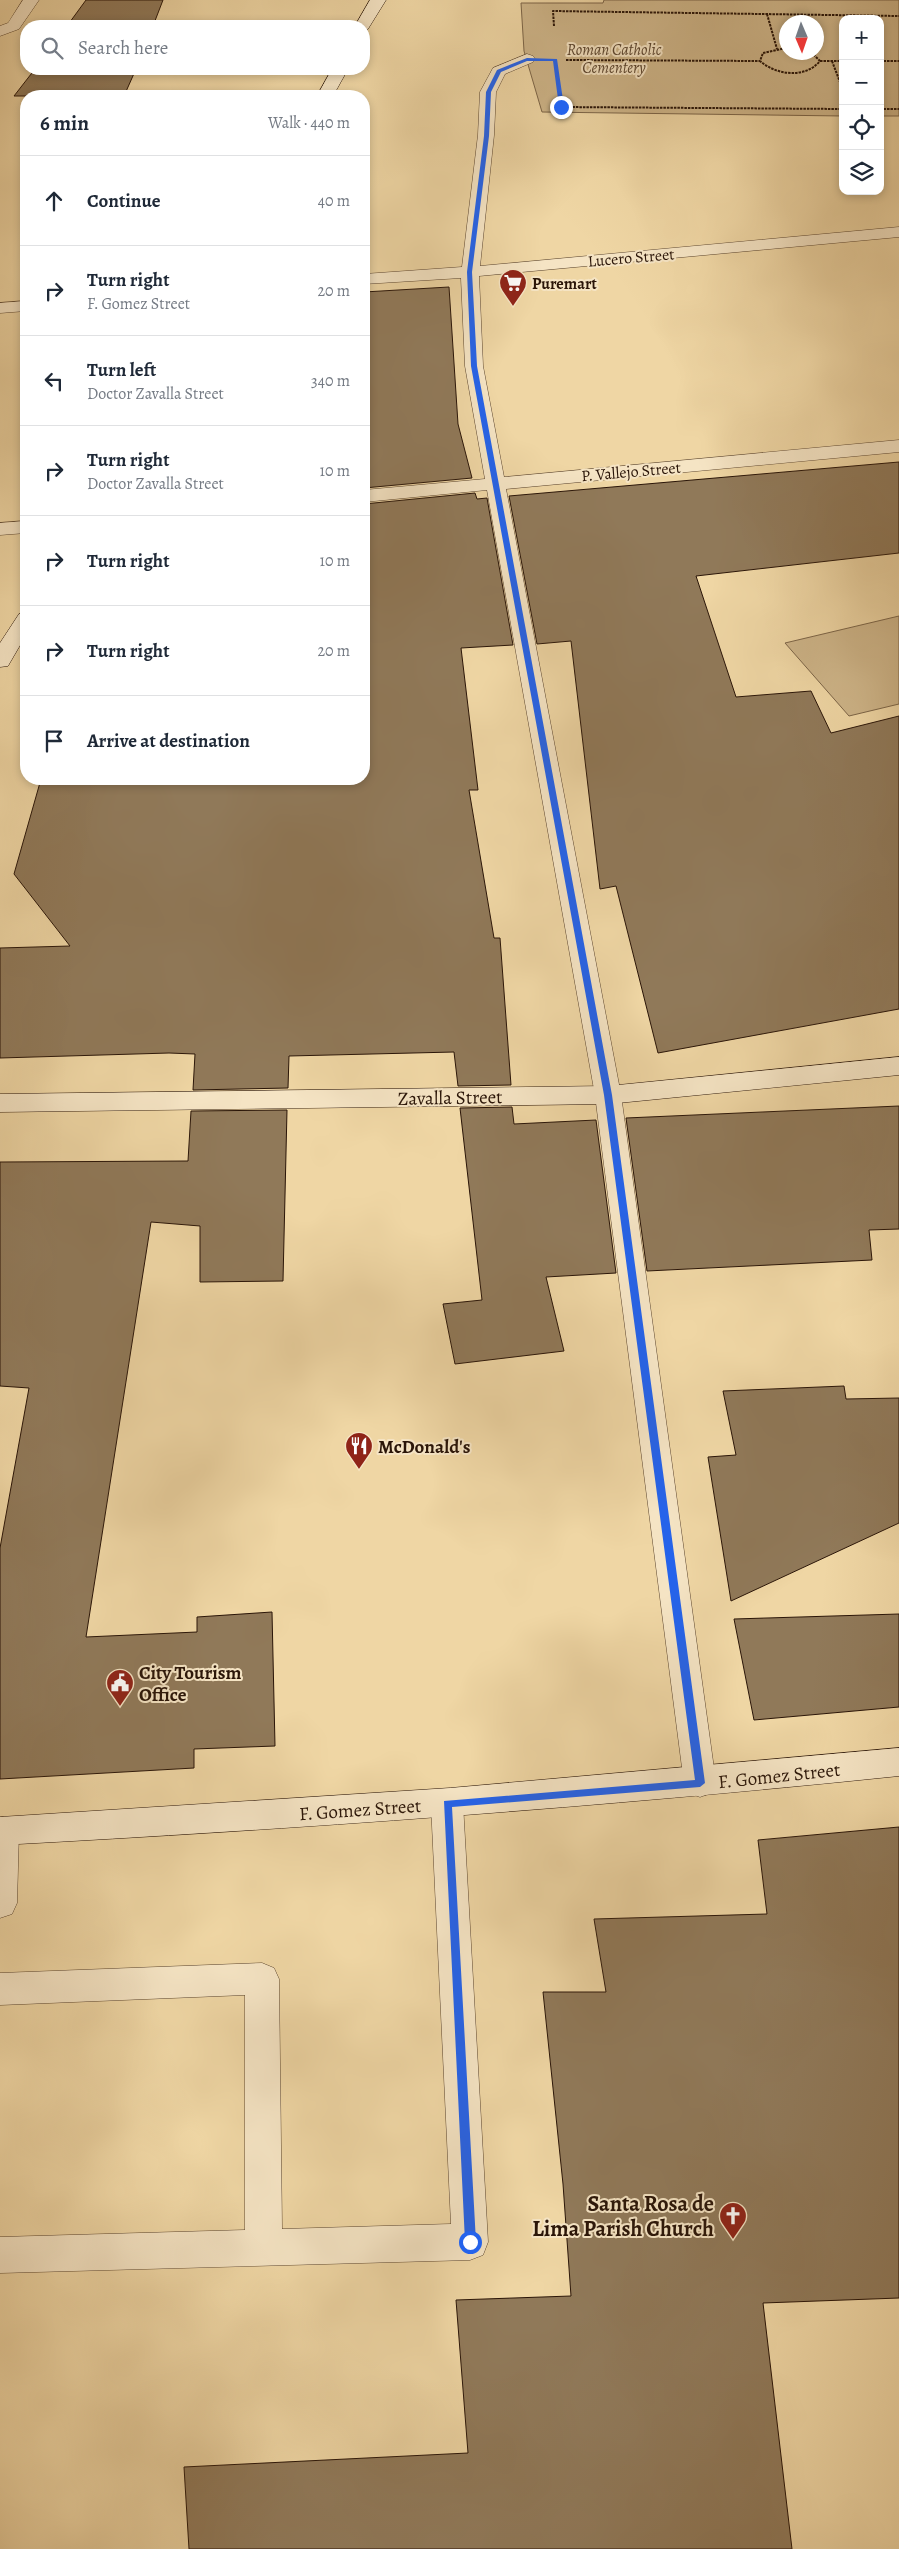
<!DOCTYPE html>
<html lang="en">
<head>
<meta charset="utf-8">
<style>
	:root { --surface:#fff; --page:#f2f2f3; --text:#1f2937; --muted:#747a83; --line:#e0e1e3 }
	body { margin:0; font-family:Alegreya,serif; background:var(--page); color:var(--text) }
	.controls { position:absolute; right:15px; top:15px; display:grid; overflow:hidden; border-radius:10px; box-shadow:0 2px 8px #0003 }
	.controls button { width:45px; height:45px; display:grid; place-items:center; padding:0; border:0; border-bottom:1px solid var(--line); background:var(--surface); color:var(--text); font:25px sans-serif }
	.compass { position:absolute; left:779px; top:15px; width:45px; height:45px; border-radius:50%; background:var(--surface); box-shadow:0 2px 8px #0003; rotate:178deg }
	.stop { position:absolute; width:15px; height:15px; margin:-11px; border:4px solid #2563eb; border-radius:50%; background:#fff }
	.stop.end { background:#2563eb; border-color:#fff; box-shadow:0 1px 5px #0008 }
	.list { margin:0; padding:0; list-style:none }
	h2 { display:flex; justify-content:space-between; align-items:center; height:65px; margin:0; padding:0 20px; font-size:21px }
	h2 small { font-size:16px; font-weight:400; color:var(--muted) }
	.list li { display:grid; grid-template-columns:32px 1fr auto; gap:15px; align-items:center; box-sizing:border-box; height:90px; padding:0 20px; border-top:1px solid var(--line) }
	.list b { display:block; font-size:19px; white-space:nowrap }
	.list p { margin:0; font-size:16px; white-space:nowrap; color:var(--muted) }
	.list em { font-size:16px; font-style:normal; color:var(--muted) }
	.icon { flex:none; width:28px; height:28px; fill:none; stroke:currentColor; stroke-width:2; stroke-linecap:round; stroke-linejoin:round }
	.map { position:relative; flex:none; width:899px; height:2549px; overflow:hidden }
	.search { position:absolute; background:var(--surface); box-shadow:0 2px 8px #0003; left:20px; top:20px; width:350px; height:55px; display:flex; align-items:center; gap:12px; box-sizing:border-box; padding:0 18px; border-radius:20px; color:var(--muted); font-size:19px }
	.panel { position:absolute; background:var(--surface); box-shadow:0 2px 8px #0003; left:20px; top:90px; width:350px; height:695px; border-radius:20px }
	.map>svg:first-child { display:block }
	.green { fill:#ceb589; stroke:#7c6548; fill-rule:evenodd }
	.building { fill:#907959; stroke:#2a1508 }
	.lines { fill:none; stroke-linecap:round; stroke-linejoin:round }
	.lane-casing { stroke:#5b452f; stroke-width:1 }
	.street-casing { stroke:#5b452f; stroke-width:1 }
	.secondary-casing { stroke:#2a1508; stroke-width:1 }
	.path { stroke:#2a1508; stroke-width:2; stroke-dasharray:2.5 1; stroke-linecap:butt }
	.lane { fill:#f5e4c4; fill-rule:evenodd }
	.street { fill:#f5e4c4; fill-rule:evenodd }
	.secondary { fill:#f5e4c4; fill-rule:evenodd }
	.route { fill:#2563eb }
	.labels { text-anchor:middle; stroke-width:4; stroke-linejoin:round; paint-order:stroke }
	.far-park-label { font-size:16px; font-style:italic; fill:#5b452f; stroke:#f5e4c4 }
	.far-street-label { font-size:16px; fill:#2a1508; stroke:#f5e4c4 }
	.far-poi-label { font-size:16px; font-weight:bold; fill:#2a1508; stroke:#f5e4c4; text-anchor:start }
	.street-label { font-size:19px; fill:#2a1508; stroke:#f5e4c4 }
	.poi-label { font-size:19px; font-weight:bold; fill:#2a1508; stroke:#f5e4c4; text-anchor:start }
	.near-poi-label { font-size:22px; font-weight:bold; fill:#2a1508; stroke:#f5e4c4; text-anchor:end }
</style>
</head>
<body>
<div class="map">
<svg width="899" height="2549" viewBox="0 0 899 2549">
	<rect width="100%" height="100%" fill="#efd6a4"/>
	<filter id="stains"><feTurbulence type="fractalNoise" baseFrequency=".004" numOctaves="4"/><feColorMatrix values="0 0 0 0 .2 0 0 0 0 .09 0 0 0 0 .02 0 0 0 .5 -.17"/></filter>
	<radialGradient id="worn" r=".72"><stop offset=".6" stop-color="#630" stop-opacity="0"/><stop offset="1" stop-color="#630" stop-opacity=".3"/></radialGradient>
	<path class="green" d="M604 0H899V116H880V19H843V116L542 112 524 51 521 3H603ZM786 22H816V52H786Z
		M899 616V704L849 716 785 643Z"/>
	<path class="building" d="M86 0H163L153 26H67Z
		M35 69H136L124 96H14Z
		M449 287 458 424 472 478 364 488V292Z
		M899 462V553L696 576 736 697 811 691 831 733 899 716V1009L658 1053 616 886 600 889 571 641 537 644 509 496Z
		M475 493 477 499 487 498 513 645 461 648 478 790H469L494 938H500L511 1085 458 1086 454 1052 289 1056 288 1088 193 1090 195 1054 169 1053 0 1058V948L70 946 14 874 41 779H364V504Z
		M899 1106V1229L869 1230 872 1260 647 1271 626 1118Z
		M512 1107 514 1124 596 1120 616 1273 546 1277 564 1351 455 1364 443 1304 482 1300 460 1108Z
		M287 1110 283 1281 200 1282V1226L151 1222 86 1637 197 1632V1617L272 1612 275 1746 194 1749V1768L0 1779V1548L29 1388 0 1386V1162L188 1161 191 1111Z
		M844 1386 846 1399 899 1398V1523L731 1601 708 1457 736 1455 723 1391Z
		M899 1614V1707L754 1720 734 1619Z
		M899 1827V2298L763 2303 792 2549H189L184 2467 468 2453 456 2300 571 2296 563 2184 543 1992H606L594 1919 767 1914 758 1840Z"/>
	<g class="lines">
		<defs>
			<path id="lane" d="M447 1790 459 1794 463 1804 488 2242 483 2255 470 2260 0 2273V2237L245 2230V1995L0 2005V1973L262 1963 274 1968 279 1979 282 2229 451 2224 431 1804 435 1794Z
				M3 1817 15 1821 19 1831 17 1903 12 1914 0 1918V1818Z"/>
			<path id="street" d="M23 0H39L19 29 0 36V26L8 23Z
				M527 54 533 56 535 59 533 62 505 74 496 92 494 135 480 266 899 227V237L479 276 483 366 504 477 899 440V452L506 489 621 1095 716 1783 711 1793 700 1797 689 1793 684 1783 595 1095 487 490 364 502V490L485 479 465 366 461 278 364 284V274L462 267 478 135 480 92 493 68Z
				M26 301V311L0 313V303Z
				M26 521V533L0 535V523Z"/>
			<path id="secondary" d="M370 0H386L368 29 364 30V26H355Z
				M332 69H348L333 96H317Z
				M26 612V635L8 666 0 667V643L19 614Z
				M899 1057V1075L608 1104 0 1112V1094L608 1086Z
				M899 1748V1776C600 1807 300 1829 0 1845V1817L450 1788Z"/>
		</defs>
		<use href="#lane" class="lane-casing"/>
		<use href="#street" class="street-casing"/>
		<use href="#secondary" class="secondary-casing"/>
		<path class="path" d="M767 14 777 49
			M554 26 553 11 899 16
			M786 48 763 53 760 61C776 75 805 79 820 61
			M811 52 820 61
			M566 60 760 61
			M820 61H843
			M832 61 843 90
			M880 61H899
			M559 87 561 107 843 109
			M880 109H899"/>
		<use href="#lane" class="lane"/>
		<use href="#street" class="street"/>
		<use href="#secondary" class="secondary"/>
	</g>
	<path class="route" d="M527 58 557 59 564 107H559L553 61H527L501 72 491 92 489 136 472 272 477 366 612 1095 705 1783 700 1787 452 1807 476 2242 470 2247 465 2242 444 1801 695 1780 604 1095 471 366 467 272 484 136 486 92 497 70Z"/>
	<defs>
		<symbol id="supermarket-pin" viewBox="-11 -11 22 30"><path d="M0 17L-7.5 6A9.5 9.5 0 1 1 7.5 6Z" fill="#8f2418" stroke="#f5e4c4"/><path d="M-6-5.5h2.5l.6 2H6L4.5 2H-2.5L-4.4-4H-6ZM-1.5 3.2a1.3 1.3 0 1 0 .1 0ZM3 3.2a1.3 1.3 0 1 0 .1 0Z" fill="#fff"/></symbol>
		<symbol id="restaurant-pin" viewBox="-11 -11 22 30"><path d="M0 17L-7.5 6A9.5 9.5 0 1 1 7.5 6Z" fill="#8f2418" stroke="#f5e4c4"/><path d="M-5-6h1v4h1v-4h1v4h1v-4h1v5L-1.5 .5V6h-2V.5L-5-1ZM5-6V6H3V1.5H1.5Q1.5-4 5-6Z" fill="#fff"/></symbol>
		<symbol id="civic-pin" viewBox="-11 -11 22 30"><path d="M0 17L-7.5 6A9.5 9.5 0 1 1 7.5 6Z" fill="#8f2418" stroke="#f5e4c4"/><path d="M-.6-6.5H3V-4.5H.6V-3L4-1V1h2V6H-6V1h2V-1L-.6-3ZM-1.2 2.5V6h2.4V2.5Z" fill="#fff"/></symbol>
		<symbol id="church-pin" viewBox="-11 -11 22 30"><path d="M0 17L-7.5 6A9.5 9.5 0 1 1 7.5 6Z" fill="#8f2418" stroke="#f5e4c4"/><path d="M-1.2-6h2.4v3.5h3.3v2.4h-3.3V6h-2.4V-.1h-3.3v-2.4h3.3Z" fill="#fff"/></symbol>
	</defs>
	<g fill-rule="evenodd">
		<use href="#supermarket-pin" x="497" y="267" width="32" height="43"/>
		<use href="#restaurant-pin" x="343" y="1430" width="32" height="43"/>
		<use href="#civic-pin" x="104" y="1667" width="32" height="43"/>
		<use href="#church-pin" x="717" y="2200" width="32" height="43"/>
	</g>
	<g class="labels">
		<g class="far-park-label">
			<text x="614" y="55">Roman Catholic<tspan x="614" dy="18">Cementery</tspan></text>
		</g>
		<g class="far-street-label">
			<text transform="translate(631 257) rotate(-5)" y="6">Lucero Street</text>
			<text transform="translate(631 471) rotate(-5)" y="6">P. Vallejo Street</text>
		</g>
		<g class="far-poi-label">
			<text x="532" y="289">Puremart</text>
		</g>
		<g class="street-label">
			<text transform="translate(450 1097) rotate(-1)" y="7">Zavalla Street</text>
			<text transform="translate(779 1775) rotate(-6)" y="7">F. Gomez Street</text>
			<text transform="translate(360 1809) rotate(-4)" y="7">F. Gomez Street</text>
		</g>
		<g class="poi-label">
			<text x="378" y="1453">McDonald's</text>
			<text x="139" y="1679">City Tourism<tspan x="139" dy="22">Office</tspan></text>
		</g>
		<g class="near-poi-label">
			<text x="714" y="2211">Santa Rosa de<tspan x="714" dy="25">Lima Parish Church</tspan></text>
		</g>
	</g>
	<rect width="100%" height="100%" filter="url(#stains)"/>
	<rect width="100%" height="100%" fill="url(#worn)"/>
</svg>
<div class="controls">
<button>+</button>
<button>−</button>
<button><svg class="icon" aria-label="locate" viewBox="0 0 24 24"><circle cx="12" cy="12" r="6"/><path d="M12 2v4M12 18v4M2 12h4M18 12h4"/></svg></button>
<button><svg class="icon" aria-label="layers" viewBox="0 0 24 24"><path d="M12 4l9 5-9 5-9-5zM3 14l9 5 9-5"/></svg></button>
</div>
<svg class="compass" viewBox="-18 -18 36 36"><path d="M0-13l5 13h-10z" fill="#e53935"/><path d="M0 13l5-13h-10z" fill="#747a83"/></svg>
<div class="stop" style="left:470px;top:2242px"></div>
<div class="stop end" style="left:561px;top:107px"></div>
<div class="search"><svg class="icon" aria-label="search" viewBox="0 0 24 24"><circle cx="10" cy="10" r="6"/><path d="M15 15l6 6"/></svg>Search here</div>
<section class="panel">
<h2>6 min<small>Walk · 440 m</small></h2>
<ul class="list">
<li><svg class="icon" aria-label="ahead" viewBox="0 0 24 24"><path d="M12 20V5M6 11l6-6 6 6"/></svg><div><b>Continue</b></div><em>40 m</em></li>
<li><svg class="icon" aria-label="right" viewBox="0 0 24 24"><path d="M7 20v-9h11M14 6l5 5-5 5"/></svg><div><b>Turn right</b><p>F. Gomez Street</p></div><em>20 m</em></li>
<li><svg class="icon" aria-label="left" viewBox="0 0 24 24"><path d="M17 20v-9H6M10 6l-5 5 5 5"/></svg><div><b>Turn left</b><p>Doctor Zavalla Street</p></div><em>340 m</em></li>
<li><svg class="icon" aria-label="right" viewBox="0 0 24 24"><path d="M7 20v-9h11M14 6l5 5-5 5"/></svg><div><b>Turn right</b><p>Doctor Zavalla Street</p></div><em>10 m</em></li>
<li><svg class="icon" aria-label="right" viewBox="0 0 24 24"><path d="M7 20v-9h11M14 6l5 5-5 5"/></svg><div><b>Turn right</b></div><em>10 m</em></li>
<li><svg class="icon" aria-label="right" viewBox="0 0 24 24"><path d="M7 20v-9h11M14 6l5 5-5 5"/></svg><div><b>Turn right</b></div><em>20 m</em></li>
<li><svg class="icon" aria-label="arrive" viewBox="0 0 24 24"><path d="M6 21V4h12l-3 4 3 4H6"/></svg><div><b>Arrive at destination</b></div></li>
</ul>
</section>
</div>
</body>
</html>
